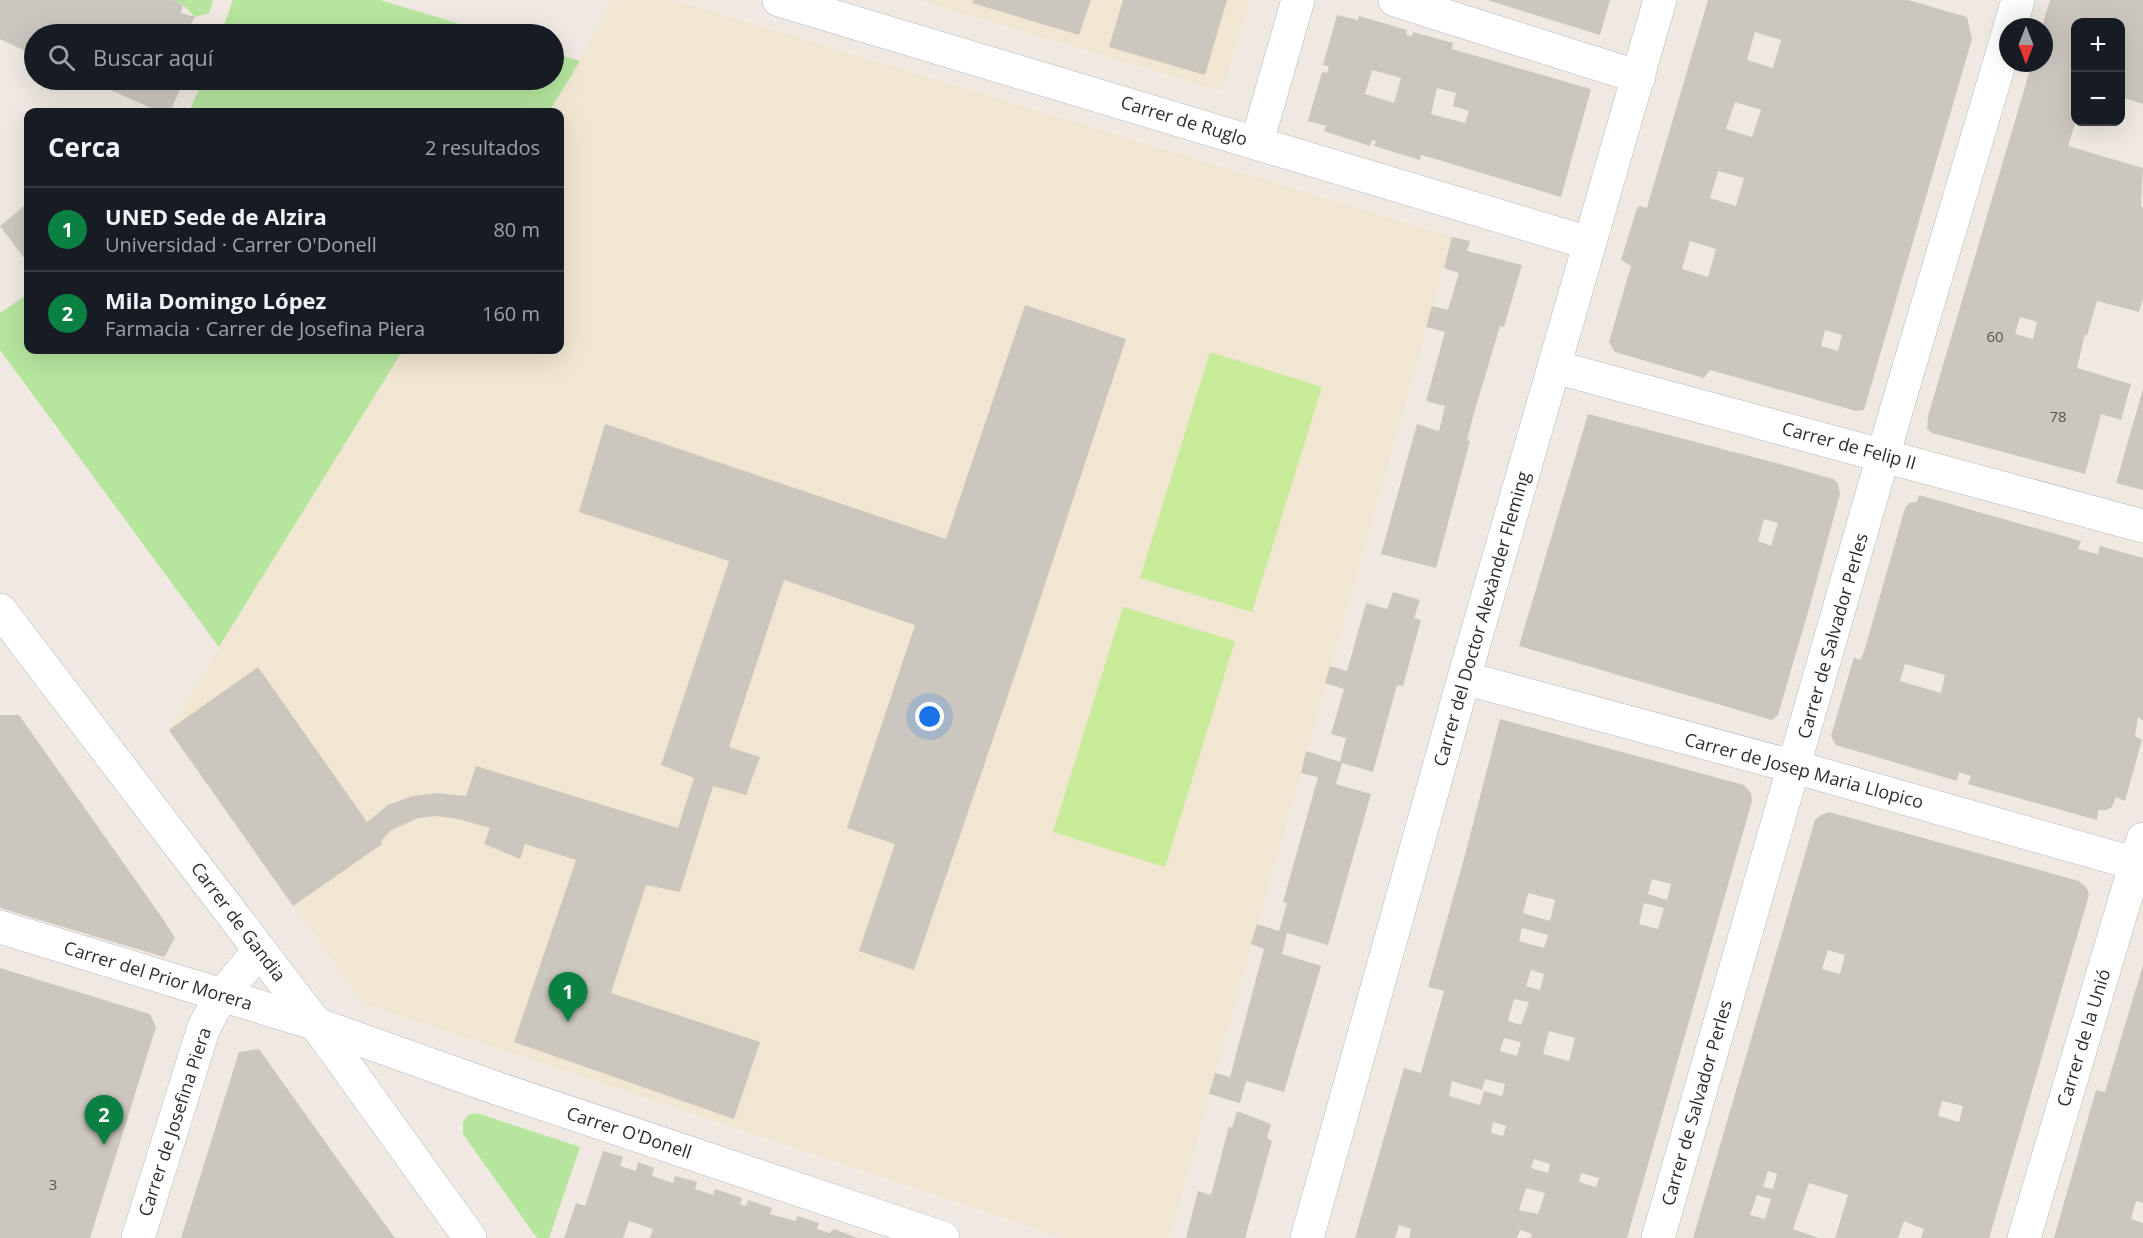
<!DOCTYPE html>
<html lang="es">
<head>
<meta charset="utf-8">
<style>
	:root { --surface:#171b24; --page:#242831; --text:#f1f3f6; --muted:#9ea1a6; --line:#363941; --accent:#0b8043 }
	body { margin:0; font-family:"Open Sans",sans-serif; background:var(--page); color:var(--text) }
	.controls { position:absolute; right:18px; top:18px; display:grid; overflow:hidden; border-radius:12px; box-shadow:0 6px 24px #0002 }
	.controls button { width:54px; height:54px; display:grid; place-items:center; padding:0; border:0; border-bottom:2px solid var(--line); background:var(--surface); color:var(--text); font:30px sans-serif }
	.compass { position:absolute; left:1999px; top:18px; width:54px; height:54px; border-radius:50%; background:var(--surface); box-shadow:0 6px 24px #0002; rotate:180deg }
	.you { position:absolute; left:930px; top:717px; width:21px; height:21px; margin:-15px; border:4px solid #fff; border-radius:50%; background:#1a73e8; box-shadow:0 0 0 9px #1a73e833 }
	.badge { display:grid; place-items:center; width:39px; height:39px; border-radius:50%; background:var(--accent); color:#fff; font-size:20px; font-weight:700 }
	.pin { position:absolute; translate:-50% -50px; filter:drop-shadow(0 2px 3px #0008) }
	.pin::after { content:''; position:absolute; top:32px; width:21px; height:18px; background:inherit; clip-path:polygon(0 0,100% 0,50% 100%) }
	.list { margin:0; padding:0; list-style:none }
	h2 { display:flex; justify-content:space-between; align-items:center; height:78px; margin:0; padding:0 24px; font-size:26px }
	h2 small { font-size:20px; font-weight:400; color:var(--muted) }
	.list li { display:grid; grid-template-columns:39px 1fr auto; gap:18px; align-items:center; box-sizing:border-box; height:84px; padding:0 24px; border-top:2px solid var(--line) }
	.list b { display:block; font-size:22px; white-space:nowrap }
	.list p { margin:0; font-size:20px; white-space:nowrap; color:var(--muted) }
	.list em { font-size:20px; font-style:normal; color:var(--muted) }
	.icon { flex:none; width:33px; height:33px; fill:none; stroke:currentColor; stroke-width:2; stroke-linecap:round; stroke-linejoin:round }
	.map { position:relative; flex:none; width:2143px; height:1238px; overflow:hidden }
	.search { position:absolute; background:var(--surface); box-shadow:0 6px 24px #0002; left:24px; top:24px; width:540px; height:66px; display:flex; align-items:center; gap:15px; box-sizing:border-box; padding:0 21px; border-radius:33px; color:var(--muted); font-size:22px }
	.panel { position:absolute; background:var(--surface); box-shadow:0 6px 24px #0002; left:24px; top:108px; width:540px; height:246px; border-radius:12px }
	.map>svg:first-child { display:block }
	.education { fill:#f0e6d1 }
	.green { fill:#b6e59e }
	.pitch { fill:#c9ec9a }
	.building { fill:#cbc7bf; fill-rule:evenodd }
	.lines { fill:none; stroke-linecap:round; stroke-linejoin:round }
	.minor-casing { stroke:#b4b7c1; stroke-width:34 }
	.minor { stroke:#fff; stroke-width:33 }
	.labels { text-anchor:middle; stroke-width:5; stroke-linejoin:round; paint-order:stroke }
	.number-label { font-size:15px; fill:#555452 }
	.street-label { font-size:18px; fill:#2e2e2e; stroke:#fff }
</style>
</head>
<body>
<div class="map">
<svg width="2143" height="1238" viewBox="0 0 2143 1238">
	<rect width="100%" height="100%" fill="#efe9e1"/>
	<path class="education" d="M612 0H674L1452 237 1169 1238H1064L363 1003 169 730 403 350H560V112H549L580 61Z
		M919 0H1249L1222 91Z"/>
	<path class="green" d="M173 0H213L209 13 195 17 183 5Z
		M233 0H380L493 34H221Z
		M554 53 580 61 549 112H189L203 80H554Z
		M28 294V350H403L219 647 0 350V313Z
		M477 1113 580 1147 549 1238H537L463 1134V1122L468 1115Z"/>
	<path class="pitch" d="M1210 352 1322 387 1252 612 1140 578Z
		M1123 607 1235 641 1165 867 1053 832Z"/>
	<path class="building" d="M0 0H173L183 5 181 13 195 17 187 31 176 24 171 34H34V55L0 39Z
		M973 0H1091L1079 35 972 3Z
		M1123 0H1227L1205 75 1109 47Z
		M1487 0H1610L1600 35Z
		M1708 0H1908L1967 17 1972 39 1864 410 1856 411 1710 370 1704 378 1615 352 1609 342 1631 266 1621 260 1637 208 1640 206 1647 208 1648 204ZM1755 32 1781 40 1773 68 1747 60ZM1735 102 1761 110 1752 137 1726 129ZM1718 171 1744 178 1736 206 1710 198ZM1690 241 1716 249 1708 277 1682 269ZM1825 330 1842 335 1838 351 1821 346Z
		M2050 0H2143V104L2121 97V22H2076V121L2068 146 2143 168 2141 207H2143V299L2139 312 2097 301 2087 336 2085 334 2077 368 2131 384 2121 420 2101 414 2085 474 1932 433 1927 429 1928 416 2032 63H2044V27H2042ZM2020 317 2037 322 2033 339 2015 334Z
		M1337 15 1358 20 1359 16 1407 30 1406 35 1412 36 1413 32 1453 43 1452 49 1591 89 1561 197 1439 160 1421 155 1420 160 1374 146 1376 141 1372 140 1370 146 1324 131 1326 126 1308 121 1322 72 1327 73 1329 66 1323 65ZM1372 70 1401 78 1394 103 1365 94ZM1437 88 1456 93 1453 106 1469 111 1465 123 1431 114Z
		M88 80H184L170 112H160Z
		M28 203V263L0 226Z
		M1452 237 1470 241 1467 251 1522 265 1504 327 1500 326 1474 413 1467 440 1470 441 1436 568 1381 554 1417 424 1439 431 1445 406 1426 401 1445 332 1426 327 1432 306 1448 310 1459 273 1444 268Z
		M1025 305 1126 339 1020 660 914 970 859 951 895 844 847 828 915 625 784 580 729 747 760 757 746 795 713 786 680 892 646 885 611 993 760 1042 734 1119 514 1042 576 860 525 844 520 859 484 844 490 828 458 819 436 816 418 818 390 831 381 841 382 844 293 906 169 730 258 667 367 822 388 805 413 796 438 793 466 796 476 766 678 828 694 778 661 765 729 561 579 512 605 424 946 539Z
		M2143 389V490L2116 483Z
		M1588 414 1780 464 1833 479 1838 483 1840 494 1810 605 1778 715 1772 720 1519 646ZM1764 519 1778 523 1771 546 1758 541Z
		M1919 495 2081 541 2078 549 2098 554 2100 546 2143 558V721L2138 717 2135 736 2142 740 2125 801 2116 797 2112 807 2107 810H2098L2097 820 1968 784 1971 776 1959 772 1957 781 1836 745 1831 736 1854 657 1860 660 1864 652 1905 508 1909 503 1917 502ZM1905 664 1945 675 1941 693 1900 681Z
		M1393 592 1420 600 1414 618 1421 620 1403 686 1397 685 1373 772 1342 763 1336 784 1371 794 1328 945 1287 933 1282 954 1321 966 1284 1092 1246 1081 1240 1103 1209 1094 1215 1073 1230 1077 1264 949 1251 944 1257 924 1279 931 1287 903 1283 902 1318 777 1301 773 1306 751 1340 762 1346 738 1331 734 1344 689 1325 683 1330 666 1347 671 1366 603 1387 609Z
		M0 715H19L163 919 175 938 164 957 0 908Z
		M1500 719 1744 785 1751 793 1752 801 1627 1238H1531L1532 1234 1520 1230 1517 1238H1409L1411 1229 1399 1225 1395 1238H1355L1404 1068 1421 1073 1444 991 1428 987 1465 855ZM1652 879 1671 884 1667 900 1648 894ZM1528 893 1555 900 1550 921 1523 913ZM1644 903 1664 908 1658 929 1639 924ZM1522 928 1548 935 1544 948 1519 941ZM1531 970 1544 974 1540 990 1526 986ZM1514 999 1529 1002 1521 1025 1508 1021ZM1549 1031 1575 1038 1569 1061 1543 1054ZM1504 1038 1521 1042 1517 1056 1500 1051ZM1485 1079 1505 1084 1502 1096 1484 1091 1480 1105 1449 1096 1452 1081 1482 1090ZM1493 1122 1506 1126 1503 1136 1491 1133ZM1534 1159 1550 1164 1548 1173 1531 1168ZM1581 1173 1599 1178 1596 1187 1579 1182ZM1526 1188 1545 1193 1538 1214 1519 1210Z
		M1829 812 2079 881 2087 888 2089 895 1989 1238H1921L1924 1229 1904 1221 1898 1238H1835L1848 1195 1809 1183 1793 1229 1819 1238H1693L1815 820 1821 815ZM1828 950 1845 955 1840 974 1822 969ZM1942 1101 1963 1106 1959 1122 1938 1116ZM1768 1171 1777 1174 1773 1189 1763 1187ZM1757 1195 1771 1199 1765 1219 1750 1215Z
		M2143 965V1203L2136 1201 2131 1219 2143 1223V1238H2054L2096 1090 2105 1092Z
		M0 968 150 1014 156 1027 90 1238H0Z
		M259 1049 341 1164 395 1238H181L239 1052Z
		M1237 1111 1271 1124 1267 1138 1272 1141 1245 1238H1186L1198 1191 1211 1195 1229 1126 1232 1128Z
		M603 1151 623 1157 620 1166 636 1171 638 1162 654 1168 652 1176 673 1183 675 1176 697 1182 695 1189 713 1195 715 1189 742 1198 740 1204 746 1206 748 1200 772 1208 770 1214 796 1221 797 1216 819 1223 817 1229 830 1233 834 1229 858 1238H650L653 1229 629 1221 623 1238H564L576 1203 585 1206Z"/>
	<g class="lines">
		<defs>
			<path id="minor" d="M779 0 1589 243
				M1395 0 1639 77
				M2010 27 2018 0
				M1257 142 1298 0
				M1555 367 2143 526
				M0 610 316 1024 470 1238
				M1464 678 1795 767 2143 866
				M0 927 316 1024 496 1088 943 1238
				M138 1238 204 1027 222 995 260 950
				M1307 1238 1464 678 1660 0
				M1658 1238 1896 411 2008 34
				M2024 1238 2143 839"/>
		</defs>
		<use href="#minor" class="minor-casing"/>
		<use href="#minor" class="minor"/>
	</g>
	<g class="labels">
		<g class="number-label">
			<text x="1995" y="342">60</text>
			<text x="2058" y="422">78</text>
			<text x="53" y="1190">3</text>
		</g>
		<g class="street-label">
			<text transform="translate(1184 121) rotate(17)" y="6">Carrer de Ruglo</text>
			<text transform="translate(1849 446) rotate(15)" y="6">Carrer de Felip II</text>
			<text transform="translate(1482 619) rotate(-74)" y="6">Carrer del Doctor Alexànder Fleming</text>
			<text transform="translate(1833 636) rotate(-74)" y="6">Carrer de Salvador Perles</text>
			<text transform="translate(1804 771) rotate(15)" y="6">Carrer de Josep Maria Llopico</text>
			<text transform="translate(238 922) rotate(53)" y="6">Carrer de Gandia</text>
			<text transform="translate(158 976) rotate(17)" y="6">Carrer del Prior Morera</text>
			<text transform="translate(2084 1038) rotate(-73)" y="6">Carrer de la Unió</text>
			<text transform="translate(1697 1103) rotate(-74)" y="6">Carrer de Salvador Perles</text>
			<text transform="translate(175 1122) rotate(-72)" y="6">Carrer de Josefina Piera</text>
			<text transform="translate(629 1133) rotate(18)" y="6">Carrer O'Donell</text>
		</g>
	</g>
</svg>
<div class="controls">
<button>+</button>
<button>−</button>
</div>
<svg class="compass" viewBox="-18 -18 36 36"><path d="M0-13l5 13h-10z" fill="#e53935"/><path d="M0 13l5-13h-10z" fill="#9ea1a6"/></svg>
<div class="you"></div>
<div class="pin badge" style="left:568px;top:1022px">1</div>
<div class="pin badge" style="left:104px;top:1145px">2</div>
<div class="search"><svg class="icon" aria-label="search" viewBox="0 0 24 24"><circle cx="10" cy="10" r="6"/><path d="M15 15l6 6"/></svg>Buscar aquí</div>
<section class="panel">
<h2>Cerca<small>2 resultados</small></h2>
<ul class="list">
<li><span class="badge">1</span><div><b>UNED Sede de Alzira</b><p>Universidad · Carrer O'Donell</p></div><em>80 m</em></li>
<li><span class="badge">2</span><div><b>Mila Domingo López</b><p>Farmacia · Carrer de Josefina Piera</p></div><em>160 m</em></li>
</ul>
</section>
</div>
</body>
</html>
